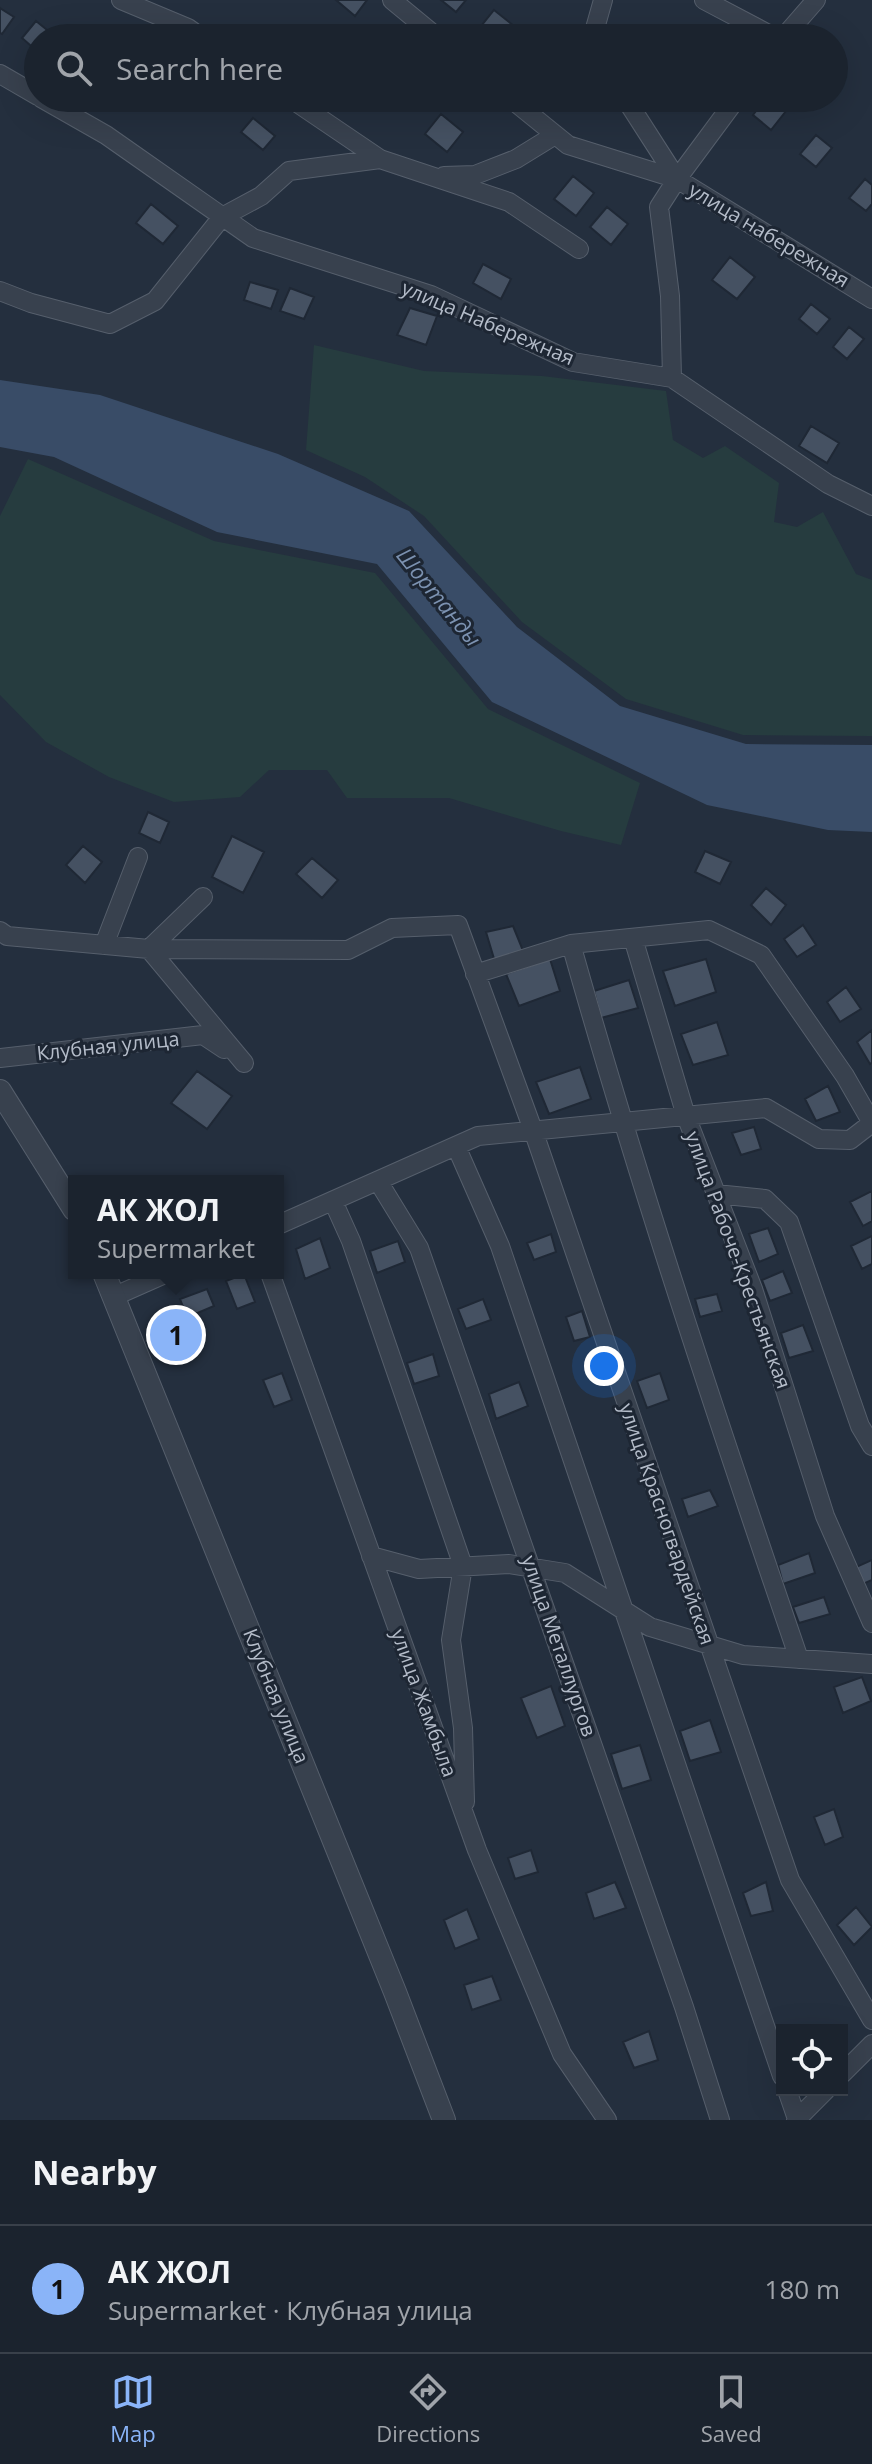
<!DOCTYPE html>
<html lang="en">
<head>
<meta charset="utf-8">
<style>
	:root { --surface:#1b232e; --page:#282f3a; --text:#f1f3f6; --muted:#a0a4aa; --line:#39404a; --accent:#8ab4f8 }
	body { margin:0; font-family:"Open Sans",sans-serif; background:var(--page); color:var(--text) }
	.controls { position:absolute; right:24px; bottom:24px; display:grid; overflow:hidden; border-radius:0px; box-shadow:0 8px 32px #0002 }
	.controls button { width:72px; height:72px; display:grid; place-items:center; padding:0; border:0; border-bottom:2px solid var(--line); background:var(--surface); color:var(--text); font:40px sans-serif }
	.you { position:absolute; left:604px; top:1366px; width:28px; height:28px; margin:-20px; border:6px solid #fff; border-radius:50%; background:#1a73e8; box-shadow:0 0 0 12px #1a73e833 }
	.badge { display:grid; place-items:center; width:52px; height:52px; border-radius:50%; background:var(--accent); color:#111; font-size:26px; font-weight:700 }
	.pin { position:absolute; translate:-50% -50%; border:4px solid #fff; box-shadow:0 2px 8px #0006 }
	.popup { position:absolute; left:68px; top:1175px; width:216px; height:104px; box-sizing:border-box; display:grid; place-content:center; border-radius:0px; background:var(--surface); filter:drop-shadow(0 2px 6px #0005); font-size:26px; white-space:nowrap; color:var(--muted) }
	.popup b { font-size:30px; color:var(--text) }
	.popup::after { content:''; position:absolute; left:50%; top:100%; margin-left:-16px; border:16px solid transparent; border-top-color:var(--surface) }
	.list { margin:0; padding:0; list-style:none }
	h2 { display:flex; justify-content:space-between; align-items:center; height:104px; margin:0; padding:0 32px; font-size:34px }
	h2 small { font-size:26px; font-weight:400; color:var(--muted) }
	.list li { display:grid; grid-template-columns:52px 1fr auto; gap:24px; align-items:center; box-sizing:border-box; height:128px; padding:0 32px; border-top:2px solid var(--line) }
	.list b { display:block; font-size:30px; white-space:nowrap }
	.list p { margin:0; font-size:26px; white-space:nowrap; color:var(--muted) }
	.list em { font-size:26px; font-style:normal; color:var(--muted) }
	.icon { flex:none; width:44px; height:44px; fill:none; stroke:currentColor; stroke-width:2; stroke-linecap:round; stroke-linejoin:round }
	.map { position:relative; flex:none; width:872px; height:2120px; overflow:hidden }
	.search { position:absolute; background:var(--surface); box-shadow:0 8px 32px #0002; left:24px; right:24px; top:24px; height:88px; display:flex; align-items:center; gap:20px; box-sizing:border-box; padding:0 28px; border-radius:44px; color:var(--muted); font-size:30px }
	.sheet { height:232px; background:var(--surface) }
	nav { display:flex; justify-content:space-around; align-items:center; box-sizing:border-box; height:112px; border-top:2px solid var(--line); background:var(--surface); font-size:22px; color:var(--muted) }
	nav a { display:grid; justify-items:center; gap:4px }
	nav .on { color:var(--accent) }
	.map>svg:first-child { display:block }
	.green { fill:#263c3f }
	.water { fill:#394c67 }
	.building { fill:#455162; stroke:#1f2835; stroke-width:2 }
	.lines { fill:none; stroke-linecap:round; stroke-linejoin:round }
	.minor-casing { stroke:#565f6c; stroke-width:20 }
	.tertiary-casing { stroke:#565f6c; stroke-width:24 }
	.minor { stroke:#38414e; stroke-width:18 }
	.tertiary { stroke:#38414e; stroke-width:22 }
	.labels { text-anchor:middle; stroke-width:6; stroke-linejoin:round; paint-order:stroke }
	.street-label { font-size:20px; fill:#b4bcc9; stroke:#1d2633 }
	.water-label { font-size:22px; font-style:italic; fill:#7c92b1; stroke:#1d2633 }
</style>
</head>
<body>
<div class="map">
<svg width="872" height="2120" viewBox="0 0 872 2120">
	<rect width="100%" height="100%" fill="#242f3e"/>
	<path class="green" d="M314 345 424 371 542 376 666 391 673 440 703 458 725 446 779 483 774 522 797 527 823 512 856 574 872 580V736L743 735 626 699 522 622 424 516 365 477 306 450Z
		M28 459 214 541 375 573 488 709 640 783 621 845 561 831 449 798H347L327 770H269L240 797 174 802 109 777 46 742 0 695V516Z"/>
	<path class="water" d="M0 380 100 395 278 454 409 511 517 627 620 706 746 744 872 745V832L828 830 707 805 492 702 377 564 217 532 54 457 0 447Z"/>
	<path class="building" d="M336 0H367L355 16Z
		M441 0H466L456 12Z
		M0 8 14 17 2 34 0 33Z
		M494 10 519 30 513 38H487L478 30Z
		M36 21 57 38H38V52L22 38Z
		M766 98 786 111 771 130 753 115Z
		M441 114 463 132 447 152 425 134Z
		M253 118 275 136 263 150 241 132Z
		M816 135 832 148 816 167 800 154Z
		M573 176 594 193 576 216 554 199Z
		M865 179 872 185V204L866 211 849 198Z
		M151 204 178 226 163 244 136 223Z
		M607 207 628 224 611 245 590 227Z
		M730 257 755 277 737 299 712 280Z
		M483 264 511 279 501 299 473 283Z
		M250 282 278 290 271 309 244 300Z
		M290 288 314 297 304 319 280 311Z
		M811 304 830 319 817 334 799 319Z
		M410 308 437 316 426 345 397 335Z
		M849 327 864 339 847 359 833 347Z
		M811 426 839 443 827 463 799 446Z
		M148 812 169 822 160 843 139 833Z
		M232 836 264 852 243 893 212 877Z
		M83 846 102 862 85 883 66 865Z
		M705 851 731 862 720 884 695 872Z
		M312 858 338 880 322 898 296 874Z
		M766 888 786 905 771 925 751 905Z
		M803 925 816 945 797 957 784 939Z
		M513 926 524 953 495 962 486 932Z
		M550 959 560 991 519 1006 506 974Z
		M706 959 716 992 675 1006 663 971Z
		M629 980 638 1008 601 1018 594 991Z
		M846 987 861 1009 840 1022 827 1002Z
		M717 1022 728 1055 693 1065 681 1034Z
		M872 1030V1063L870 1064 857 1042Z
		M580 1067 591 1099 549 1114 536 1082Z
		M197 1071 232 1096 207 1129 171 1103Z
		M828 1086 840 1112 816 1121 805 1099Z
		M754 1127 761 1149 741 1155 732 1133Z
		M872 1191V1221L863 1226 850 1202Z
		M768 1228 778 1254 759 1262 749 1234Z
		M551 1234 556 1252 534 1260 527 1243Z
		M872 1236V1264L862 1269 851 1246Z
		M320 1238 330 1268 305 1279 296 1249Z
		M398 1241 405 1262 377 1273 370 1251Z
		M783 1271 792 1293 770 1301 762 1280Z
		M244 1274 255 1302 237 1309 226 1281Z
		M207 1289 214 1306 195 1314 200 1327 192 1330 180 1299Z
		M717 1294 722 1311 700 1317 695 1299Z
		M483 1299 491 1320 466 1329 458 1309Z
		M582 1311 590 1337 574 1341 566 1317Z
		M179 1319 190 1342 172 1351 161 1327Z
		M803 1325 813 1351 789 1358 781 1333Z
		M433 1354 439 1376 414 1384 407 1363Z
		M282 1373 292 1400 274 1407 263 1380Z
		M660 1373 669 1400 647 1408 637 1381Z
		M519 1382 528 1406 496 1419 489 1394Z
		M710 1490 718 1506 688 1517 682 1499Z
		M809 1553 815 1573 783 1584 778 1565Z
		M872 1560V1580L863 1584 856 1567Z
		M824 1597 830 1614 799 1623 793 1607Z
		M862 1677 871 1701 843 1713 834 1687Z
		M551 1686 565 1726 537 1738 521 1698Z
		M710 1720 721 1752 690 1761 680 1731Z
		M640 1745 651 1780 622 1789 611 1754Z
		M834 1809 843 1837 825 1845 814 1817Z
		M531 1850 538 1872 515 1879 508 1858Z
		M615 1882 626 1908 594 1919 586 1893Z
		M766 1882 773 1911 751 1916 743 1893Z
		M856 1907 872 1927 854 1945 837 1925Z
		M467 1909 479 1939 455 1949 444 1920Z
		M492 1976 501 2000 472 2010 464 1985Z
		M649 2031 658 2060 634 2068 623 2042Z"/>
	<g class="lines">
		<defs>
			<path id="minor" d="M121 0 188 28 202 38
				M392 0 438 38
				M704 0 776 38
				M597 38 594 32 603 0
				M783 38 816 0
				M0 74 38 96
				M41 98 106 135 253 238 431 295 573 362 672 378 828 484 872 506
				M290 98 380 159 509 202 579 249
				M510 98 568 145 677 179 872 299
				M625 98 677 179
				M444 176 475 175 516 159 555 135
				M0 291 31 303 110 324 155 301 222 217 261 196 289 171 380 159
				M672 378 670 296 659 207 677 179 737 98
				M0 931 7 936 149 949 244 1063
				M633 938 686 1116 753 1289 825 1516 872 1623
				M571 944C639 1185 718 1422 799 1659
				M104 945 138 857
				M149 949 348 950 392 928 458 925 533 1130 790 1880 872 2020
				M149 949 203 897
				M0 1058 203 1035 224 1049
				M456 1146 500 1246 782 2076
				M378 1181 419 1248 684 2007 720 2120
				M716 1194 765 1199 789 1222 860 1426 872 1446
				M333 1201 351 1241 463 1566 451 1640 463 1728 465 1802
				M278 1225 478 1136 766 1108 819 1139 850 1140 872 1123 845 1076 761 955 709 930 571 944 475 974
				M270 1273 477 1850 562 2054 607 2120
				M115 1296 167 1273
				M371 1556 419 1569 509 1564 565 1573 650 1627 743 1655 872 1664
				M842 2074 872 2044
				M787 2090 797 2119
				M796 2120 826 2090"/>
			<path id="tertiary" d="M0 1091 74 1209
				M104 1273 395 1992 444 2120"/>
		</defs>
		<use href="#minor" class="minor-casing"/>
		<use href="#tertiary" class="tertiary-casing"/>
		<use href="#minor" class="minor"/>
		<use href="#tertiary" class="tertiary"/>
	</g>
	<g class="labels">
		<g class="street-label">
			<text transform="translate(769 235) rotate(31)" y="7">улица набережная</text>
			<text transform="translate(488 323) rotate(23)" y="7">улица Набережная</text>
			<text transform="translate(108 1046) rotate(-6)" y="7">Клубная улица</text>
			<text transform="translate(738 1260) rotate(70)" y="7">улица Рабоче-Крестьянская</text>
			<text transform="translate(667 1524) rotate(71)" y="7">улица Красногвардейская</text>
			<text transform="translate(559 1646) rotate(71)" y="7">улица Металлургов</text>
			<text transform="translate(276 1696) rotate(68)" y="7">Клубная улица</text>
			<text transform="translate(424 1703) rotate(70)" y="7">улица Жамбыла</text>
		</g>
		<g class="water-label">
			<text transform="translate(439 597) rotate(51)" y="8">Шортанды</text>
		</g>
	</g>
</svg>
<div class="controls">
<button><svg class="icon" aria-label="locate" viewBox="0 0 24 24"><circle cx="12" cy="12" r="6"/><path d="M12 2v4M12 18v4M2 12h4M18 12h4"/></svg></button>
</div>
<div class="you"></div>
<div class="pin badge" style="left:176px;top:1335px">1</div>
<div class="popup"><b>АК ЖОЛ</b>Supermarket</div>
<div class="search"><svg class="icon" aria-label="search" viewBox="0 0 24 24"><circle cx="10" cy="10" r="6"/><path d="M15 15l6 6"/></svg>Search here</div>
</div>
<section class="sheet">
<h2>Nearby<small></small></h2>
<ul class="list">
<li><span class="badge">1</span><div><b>АК ЖОЛ</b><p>Supermarket · Клубная улица</p></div><em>180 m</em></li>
</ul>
</section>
<nav>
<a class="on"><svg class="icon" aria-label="map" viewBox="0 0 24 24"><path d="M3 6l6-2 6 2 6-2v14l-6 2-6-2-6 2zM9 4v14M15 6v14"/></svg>Map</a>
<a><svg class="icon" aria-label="directions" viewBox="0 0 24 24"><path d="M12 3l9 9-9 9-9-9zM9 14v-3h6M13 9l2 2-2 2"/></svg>Directions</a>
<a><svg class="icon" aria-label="saved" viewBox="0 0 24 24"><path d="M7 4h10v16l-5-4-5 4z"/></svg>Saved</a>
</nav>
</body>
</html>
